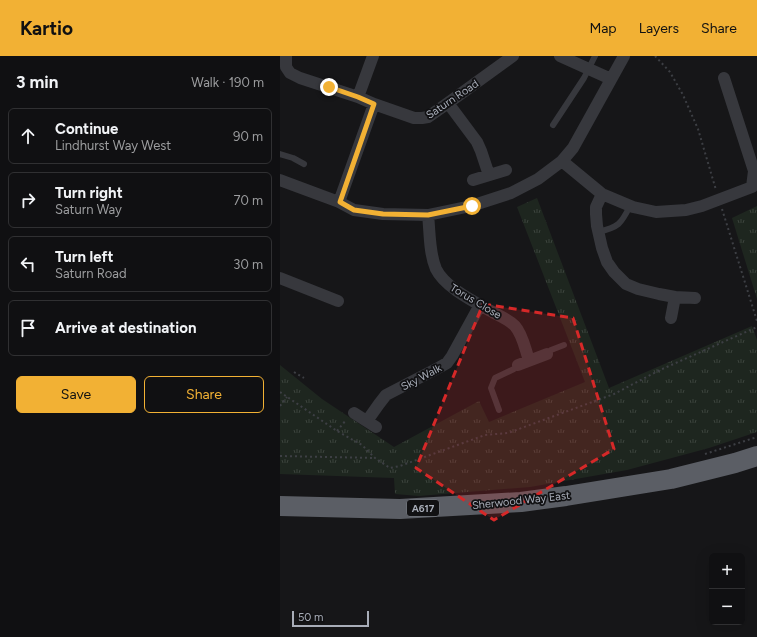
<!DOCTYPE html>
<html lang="en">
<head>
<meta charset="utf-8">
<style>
	:root { --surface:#101012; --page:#19191b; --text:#f1f3f6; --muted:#9c9d9f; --line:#303032; --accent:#f2b134 }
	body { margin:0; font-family:Figtree,sans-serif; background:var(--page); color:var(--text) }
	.controls { position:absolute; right:12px; bottom:12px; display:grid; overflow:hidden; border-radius:6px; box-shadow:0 4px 16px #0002 }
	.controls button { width:36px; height:36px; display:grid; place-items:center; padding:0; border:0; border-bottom:1px solid var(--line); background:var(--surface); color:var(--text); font:20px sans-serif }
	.scale { position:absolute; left:12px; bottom:10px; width:77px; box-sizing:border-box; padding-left:4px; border:2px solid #a8adb8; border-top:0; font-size:11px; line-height:14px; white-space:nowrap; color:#a8adb8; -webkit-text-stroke:3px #111113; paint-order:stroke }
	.stop { position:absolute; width:12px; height:12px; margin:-9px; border:3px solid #f2b134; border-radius:50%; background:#fff }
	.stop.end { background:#f2b134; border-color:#fff; box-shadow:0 1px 4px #0008 }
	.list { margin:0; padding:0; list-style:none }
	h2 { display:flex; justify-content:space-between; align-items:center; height:52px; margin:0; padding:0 16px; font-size:17px }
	h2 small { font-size:13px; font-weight:400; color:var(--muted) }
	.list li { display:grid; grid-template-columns:26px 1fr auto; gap:12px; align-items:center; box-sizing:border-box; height:56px; margin:0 8px 8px; padding:0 8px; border:1px solid var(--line); border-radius:6px }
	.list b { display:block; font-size:15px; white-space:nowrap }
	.list p { margin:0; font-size:13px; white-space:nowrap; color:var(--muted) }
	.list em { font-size:13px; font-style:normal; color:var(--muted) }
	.actions { display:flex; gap:8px; padding:12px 16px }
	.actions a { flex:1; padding:9px 0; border:1px solid var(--accent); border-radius:6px; text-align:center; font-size:14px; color:var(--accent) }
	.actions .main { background:var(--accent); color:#111 }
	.icon { flex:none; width:22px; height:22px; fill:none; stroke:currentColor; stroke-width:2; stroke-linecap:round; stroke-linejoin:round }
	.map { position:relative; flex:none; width:477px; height:581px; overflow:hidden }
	header { display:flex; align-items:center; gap:24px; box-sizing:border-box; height:56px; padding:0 20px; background:var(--accent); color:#111 }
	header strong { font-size:19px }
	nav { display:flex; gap:22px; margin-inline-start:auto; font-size:14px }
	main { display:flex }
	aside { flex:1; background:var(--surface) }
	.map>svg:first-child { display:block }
	.grass { fill:url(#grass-tufts) }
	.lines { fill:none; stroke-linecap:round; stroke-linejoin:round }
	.path { stroke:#3d3f44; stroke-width:2; stroke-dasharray:2 3; stroke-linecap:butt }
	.service { stroke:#37383d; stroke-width:6 }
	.minor { stroke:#37383d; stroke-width:12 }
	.trunk { stroke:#5b5e65; stroke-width:20 }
	.route { stroke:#f2b134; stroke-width:5 }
	.marked { fill:#d62828; fill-opacity:0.2; stroke:#d62828; stroke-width:3; stroke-dasharray:8 5; stroke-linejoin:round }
	.labels { text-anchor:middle; stroke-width:3.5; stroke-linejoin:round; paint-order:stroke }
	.shield { fill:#111113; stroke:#7b7e86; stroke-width:1 }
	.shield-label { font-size:10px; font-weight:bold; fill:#a8adb8 }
	.street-label { font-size:11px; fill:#a8adb8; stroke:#111113 }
</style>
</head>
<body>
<header>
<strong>Kartio</strong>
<nav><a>Map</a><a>Layers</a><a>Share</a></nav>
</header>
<main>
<aside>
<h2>3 min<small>Walk · 190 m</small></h2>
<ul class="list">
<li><svg class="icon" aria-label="ahead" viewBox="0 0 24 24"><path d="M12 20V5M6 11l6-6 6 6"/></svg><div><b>Continue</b><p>Lindhurst Way West</p></div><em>90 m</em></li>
<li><svg class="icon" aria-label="right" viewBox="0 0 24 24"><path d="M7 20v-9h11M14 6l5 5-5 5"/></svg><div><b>Turn right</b><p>Saturn Way</p></div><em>70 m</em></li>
<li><svg class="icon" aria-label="left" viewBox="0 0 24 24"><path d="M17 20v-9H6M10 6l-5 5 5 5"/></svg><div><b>Turn left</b><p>Saturn Road</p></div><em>30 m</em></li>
<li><svg class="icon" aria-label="arrive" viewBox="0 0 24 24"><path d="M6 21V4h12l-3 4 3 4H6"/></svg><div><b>Arrive at destination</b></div></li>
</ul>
<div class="actions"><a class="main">Save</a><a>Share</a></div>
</aside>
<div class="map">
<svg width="477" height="581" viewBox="0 0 477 581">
	<defs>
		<pattern id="grass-tufts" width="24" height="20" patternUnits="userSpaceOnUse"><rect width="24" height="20" fill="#1e261f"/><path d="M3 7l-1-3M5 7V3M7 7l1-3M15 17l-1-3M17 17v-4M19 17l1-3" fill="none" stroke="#3c433d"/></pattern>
	</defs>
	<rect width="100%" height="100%" fill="#161618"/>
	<path class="grass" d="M257 142 329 332 472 270 477 284V376L429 392 347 414 250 431 139 440 115 438 114 422 0 418V309L42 343 114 391 199 345 209 366 305 326 237 151Z
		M477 150V243L452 162Z"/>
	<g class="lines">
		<path class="path" d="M375 0 390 16 403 39 418 73 436 134
			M442 153 477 265
			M14 316 24 322
			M0 336 57 375 82 389 95 402 110 412 120 410 205 379 228 377 334 338 380 314 477 271
			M0 350 7 341
			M57 375 66 364
			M425 398 477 381
			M0 400 95 402"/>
		<path class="service" d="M273 69 304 22 315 0
			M0 98 13 102 24 108
			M318 176C339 171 341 168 350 150
			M267 298 271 294 284 289
			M219 354 211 332 215 322 234 313 238 309"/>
		<path class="minor" d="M6 0V11L10 17 20 22 78 41 94 48 134 62H142L148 61 168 47 233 0
			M280 0 331 23
			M78 41 93 0
			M168 47 197 86 201 95 209 119
			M282 105 322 138 353 151 376 156 406 154 422 150 472 131 474 115 444 22
			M0 124 59 146 74 154 103 158 148 159 191 150 231 137 258 123 282 105 293 92 344 0
			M193 124 226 114
			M322 138 316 151V158L317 170 322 192 327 206 334 216 346 228 358 233 379 238 395 241 415 242
			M59 146 94 48
			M148 159C150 176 149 197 156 213 165 232 197 247 214 257 222 261 229 264 235 270 243 279 245 293 249 304
			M0 222 58 245
			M391 262 395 241
			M238 309 267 298
			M74 357 96 371
			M87 365 99 348 106 339 160 311 167 307 172 300 200 249"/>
		<path class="trunk" d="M0 450 120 453 241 446 286 440 391 423 455 407 477 400"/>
	</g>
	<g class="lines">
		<path class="route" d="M49 31 78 41 94 48 60 146 74 154 103 158 148 159 192 150"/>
	</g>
	<path class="marked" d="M203 248 293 262 334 393 214 464 136 412Z"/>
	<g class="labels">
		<rect class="shield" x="127" y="444" width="32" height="16" rx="3"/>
		<g class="shield-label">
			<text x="143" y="456">A617</text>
		</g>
		<g class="street-label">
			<text transform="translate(172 43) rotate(-34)" y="4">Saturn Road</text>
			<text transform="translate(196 245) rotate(31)" y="4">Torus Close</text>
			<text transform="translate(141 321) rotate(-28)" y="4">Sky Walk</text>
			<text transform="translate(241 444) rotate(-6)" y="4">Sherwood Way East</text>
		</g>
	</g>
</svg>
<div class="controls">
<button>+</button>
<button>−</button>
</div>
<div class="scale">50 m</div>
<div class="stop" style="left:192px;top:150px"></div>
<div class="stop end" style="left:49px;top:31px"></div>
</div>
</main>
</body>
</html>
